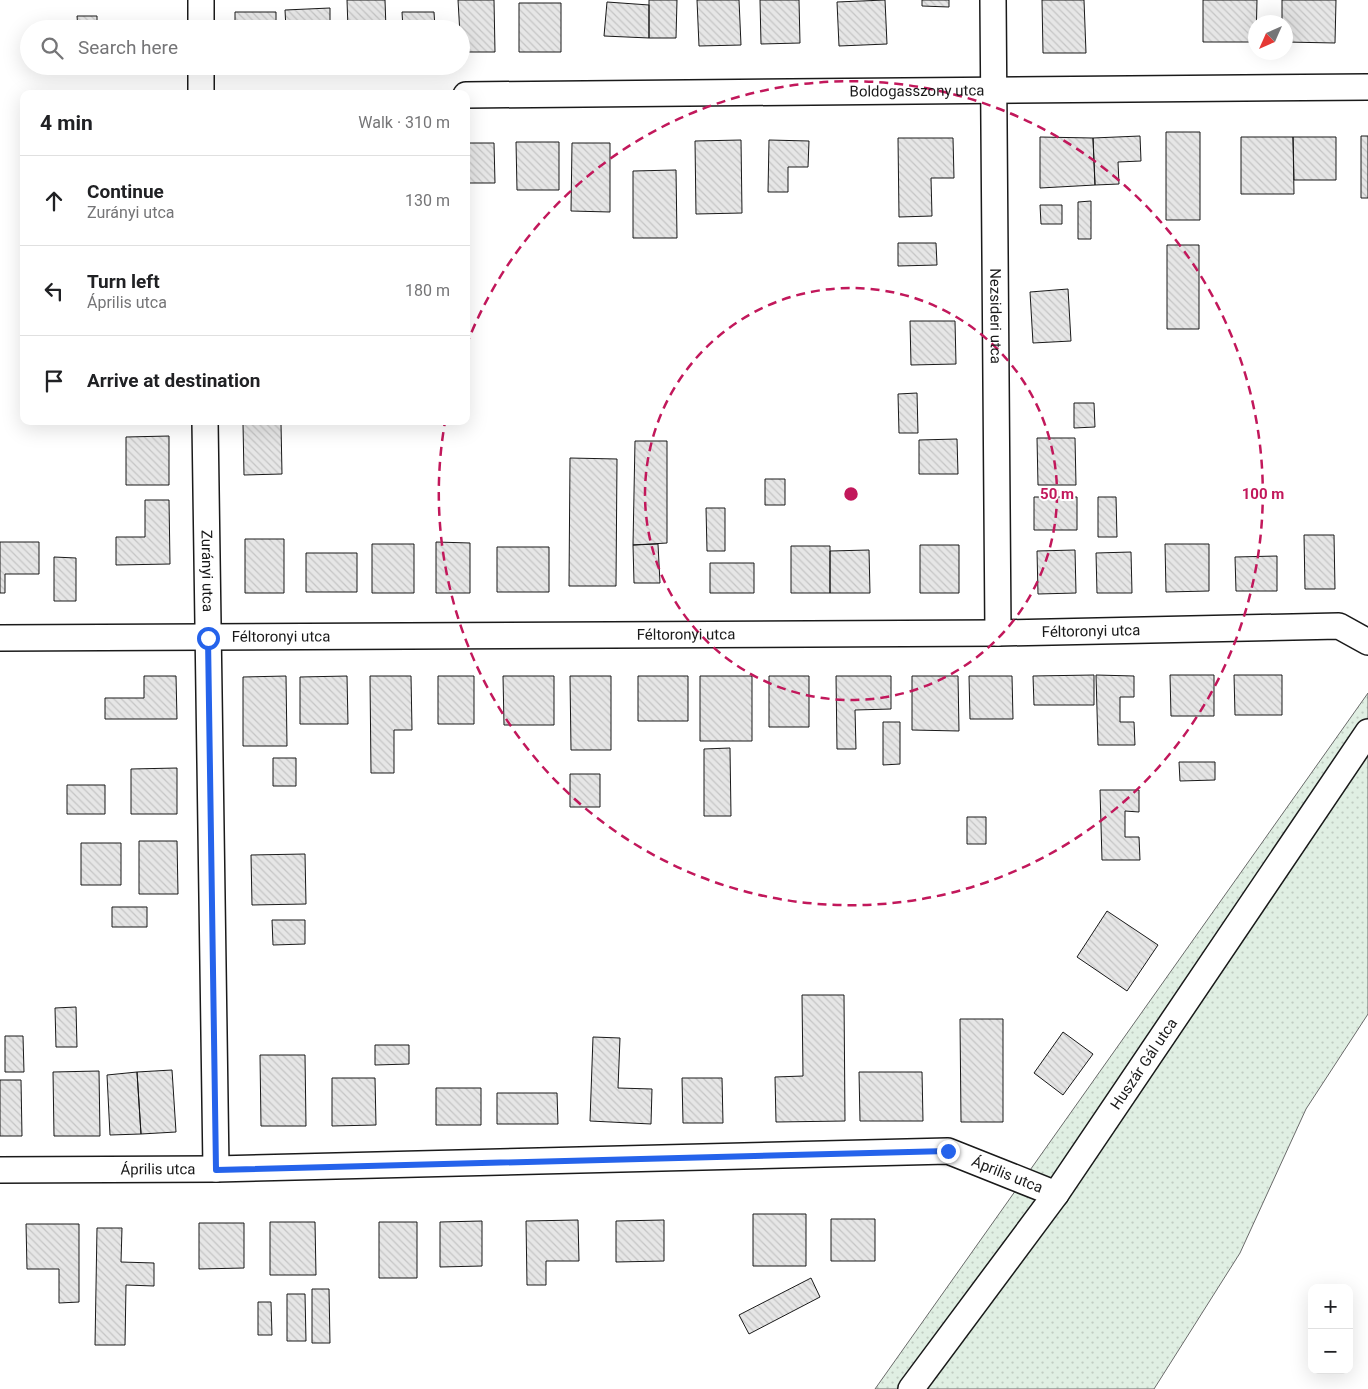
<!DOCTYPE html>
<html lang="en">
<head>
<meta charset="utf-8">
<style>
	:root { --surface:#fff; --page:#f2f2f2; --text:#202124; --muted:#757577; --line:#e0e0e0 }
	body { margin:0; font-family:Roboto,sans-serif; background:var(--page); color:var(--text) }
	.controls { position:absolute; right:15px; bottom:15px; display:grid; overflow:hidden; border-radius:10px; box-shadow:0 5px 20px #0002 }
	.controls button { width:45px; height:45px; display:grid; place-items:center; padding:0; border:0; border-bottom:1px solid var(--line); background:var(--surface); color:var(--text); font:25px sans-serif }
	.compass { position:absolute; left:1248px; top:15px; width:45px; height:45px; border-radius:50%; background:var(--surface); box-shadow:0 5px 20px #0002; rotate:225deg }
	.stop { position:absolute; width:15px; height:15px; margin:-11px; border:4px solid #2563eb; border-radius:50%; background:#fff }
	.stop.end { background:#2563eb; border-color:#fff; box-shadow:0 1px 5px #0008 }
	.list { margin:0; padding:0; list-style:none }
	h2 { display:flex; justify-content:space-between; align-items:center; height:65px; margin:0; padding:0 20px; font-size:21px }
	h2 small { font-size:16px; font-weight:400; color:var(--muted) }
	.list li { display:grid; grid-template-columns:32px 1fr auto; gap:15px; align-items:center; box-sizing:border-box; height:90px; padding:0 20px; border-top:1px solid var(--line) }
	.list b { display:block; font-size:19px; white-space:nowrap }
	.list p { margin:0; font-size:16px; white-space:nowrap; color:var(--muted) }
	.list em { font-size:16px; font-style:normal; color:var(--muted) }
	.icon { flex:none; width:28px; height:28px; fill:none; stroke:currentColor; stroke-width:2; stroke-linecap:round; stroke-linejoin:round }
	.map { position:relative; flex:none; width:1368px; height:1389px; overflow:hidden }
	.search { position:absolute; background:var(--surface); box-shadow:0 5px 20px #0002; left:20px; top:20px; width:450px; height:55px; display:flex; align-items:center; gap:12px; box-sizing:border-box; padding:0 18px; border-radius:28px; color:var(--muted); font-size:19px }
	.panel { position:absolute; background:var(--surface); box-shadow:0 5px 20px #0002; left:20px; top:90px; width:450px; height:335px; border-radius:10px }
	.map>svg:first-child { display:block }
	.grass { fill:url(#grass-dots); stroke:#6a6a6a }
	.building { fill:url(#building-back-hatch); stroke:#1a1a1a }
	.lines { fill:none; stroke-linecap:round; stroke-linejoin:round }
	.minor-casing { stroke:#1a1a1a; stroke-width:28 }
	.minor { stroke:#fff; stroke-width:25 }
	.route { stroke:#2563eb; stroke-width:6 }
	.ring { fill:none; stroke:#c2185b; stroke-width:2.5; stroke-dasharray:9 6 }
	.labels { text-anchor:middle; stroke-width:4; stroke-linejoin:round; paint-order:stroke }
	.street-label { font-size:15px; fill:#1a1a1a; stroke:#fff }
	.centre { fill:#c2185b; stroke:#fff; stroke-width:2.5 }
	.ring-label { font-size:15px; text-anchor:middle; font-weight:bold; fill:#c2185b; stroke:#fff; stroke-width:4; stroke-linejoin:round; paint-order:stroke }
</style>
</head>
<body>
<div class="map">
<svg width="1368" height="1389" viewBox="0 0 1368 1389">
	<defs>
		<pattern id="grass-dots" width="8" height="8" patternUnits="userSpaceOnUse" patternTransform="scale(1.25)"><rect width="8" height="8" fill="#e0efe3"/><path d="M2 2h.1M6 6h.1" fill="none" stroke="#c0ccc2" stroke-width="1.8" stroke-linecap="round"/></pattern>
		<pattern id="building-back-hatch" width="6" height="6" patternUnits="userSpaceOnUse" patternTransform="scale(1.25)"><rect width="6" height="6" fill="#e6e6e6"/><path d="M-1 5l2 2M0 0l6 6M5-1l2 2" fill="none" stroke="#c5c5c5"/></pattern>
	</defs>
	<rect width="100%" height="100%" fill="#fff"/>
	<path class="grass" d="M1368 693V1014L1306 1109 1240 1253 1154 1389H875Z"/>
	<path class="building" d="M347 0H385L386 29H348Z
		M458 0H494L495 52H461Z
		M649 0H677L676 38H649Z
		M697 0H739L741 45 699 46Z
		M760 0H799L800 43 761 44Z
		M885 0 887 44 839 46 837 2Z
		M922 0H949V7L922 6Z
		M1042 0H1084L1086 53H1043Z
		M1203 0H1257L1256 42H1203Z
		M1282 0H1336L1335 43 1286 42V22H1282Z
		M607 2 649 5V38L604 36Z
		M519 3H561V52H519Z
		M330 8V29H286L285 10Z
		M235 12H276V29H235Z
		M402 12H434L435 29H403Z
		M77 16H97V29H78Z
		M113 23H168V29H113Z
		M114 66H168V69H114Z
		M1166 132H1200V220H1166Z
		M1140 136 1141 161 1118 162 1119 184 1095 185 1093 138Z
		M1361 136H1368V198H1361Z
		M1040 137 1093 138 1095 185 1040 188Z
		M1241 137H1293L1294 194H1241Z
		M1293 137H1336V180H1294Z
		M898 138H953L954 178H931L932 216 899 217Z
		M741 140 742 213 696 214 695 141Z
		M769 140 809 141 808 167H788V192H768Z
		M516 142H559V190H517Z
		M466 143H494L495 183H466Z
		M572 143H610V212L571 211Z
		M676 170 677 238H633V171Z
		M1091 201V239H1078V202Z
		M1040 205H1062V224H1041Z
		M898 243H936L937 265 898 266Z
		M1167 245H1199V329H1167Z
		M1068 289 1071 341 1033 343 1030 292Z
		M910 321H955L956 364 911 365Z
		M917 393 918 433H899L898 394Z
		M1074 403H1094L1095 427 1074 428Z
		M243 424H281L282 474 244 475Z
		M169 436V485H126V437Z
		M1037 438H1075L1076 485H1038Z
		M957 439 958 474H919V440Z
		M635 441H667V543L633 545Z
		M570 458 617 459 616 586H569Z
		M765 479H785V505H765Z
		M1034 497H1077V530H1034Z
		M1098 497H1116L1117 537H1098Z
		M145 500H169L170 564 116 565V537H145Z
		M706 508H725V551H707Z
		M1304 535H1334L1335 589H1305Z
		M245 539H284V593H245Z
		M0 542H39V574H5V593H0Z
		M436 542 470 543V593H436Z
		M372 544H414V593H372Z
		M658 544 660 583H634L633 545Z
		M1165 544H1209V591L1166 592Z
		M920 545H959V593H920Z
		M791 546H830V593H791Z
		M497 547H549V592H497Z
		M869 550 870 593H830V551Z
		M1075 550 1076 593 1038 594 1037 551Z
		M1131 552 1132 593H1097L1096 553Z
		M306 553H357V592H306Z
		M1277 556V591H1236L1235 557Z
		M54 557 76 558V601H54Z
		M710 563H754V593H710Z
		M1094 675V705H1034L1033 676Z
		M1096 675 1134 676V697H1120V722H1134L1135 745H1098Z
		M1170 675H1214V716H1171Z
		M1234 675H1282V715H1235Z
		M144 676H176L177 719H105V698H144Z
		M286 676 287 746H243V677Z
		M347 676 348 724H300V677Z
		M370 676H411L412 730H394V773H371Z
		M438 676H474V724H438Z
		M503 676H554V725H504Z
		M570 676H611V750H571Z
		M638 676H688V721H638Z
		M700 676H752V741H700Z
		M769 676H809V727H769Z
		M836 676H891V709L855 710 856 749H837Z
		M912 676H958L959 731 912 730Z
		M969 676H1012L1013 719H970Z
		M883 722H900V764L883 765Z
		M730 748 731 816H704V749Z
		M273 758H296V786H273Z
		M1179 762H1215V780L1180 781Z
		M177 768V814H131V769Z
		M570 774H600V807H570Z
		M67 785H105V814H67Z
		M1100 790H1139V812L1125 811V837H1139L1140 860H1102Z
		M967 817H986V844H967Z
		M139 841H177L178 894H139Z
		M81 843H121V885H81Z
		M305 854 306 904 252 905 251 855Z
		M112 907H147V927H112Z
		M1107 911 1158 945 1127 991 1077 957Z
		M272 920H305V944L273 945Z
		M802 995H844L845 1121 776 1122 775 1077 803 1076Z
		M76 1007 77 1047H56L55 1008Z
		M960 1019H1003V1122H961Z
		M1063 1032 1093 1054 1063 1095 1034 1073Z
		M5 1036H23L24 1072H5Z
		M593 1037 620 1038 618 1088 652 1089 651 1124 590 1121Z
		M375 1045H409V1064L375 1065Z
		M260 1055H305L306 1126H261Z
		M172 1070 176 1132 141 1134 137 1072Z
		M99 1071 100 1136H54L53 1072Z
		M137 1072 141 1134 110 1135 107 1075Z
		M859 1072H922L923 1121H860Z
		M332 1078H375L376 1125 332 1126Z
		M682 1078H722L723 1123H683Z
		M0 1080H21L22 1136H0Z
		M436 1088H481V1125H436Z
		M497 1093H557L558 1124H497Z
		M753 1214H806V1266H753Z
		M831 1219H875V1261H831Z
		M578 1220 579 1261H546V1285H527L526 1221Z
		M664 1220V1261L616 1262V1221Z
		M482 1221V1266L440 1267V1222Z
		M270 1222H315L316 1275H270Z
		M379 1222H417V1278H379Z
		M199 1223H244V1268L199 1269Z
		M26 1224H79V1302L59 1303V1269H27Z
		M97 1228H122L121 1262 154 1263V1286L126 1285 125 1345H95Z
		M811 1278 820 1297 749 1334 739 1315Z
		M312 1289H329L330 1343H312Z
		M287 1294H305L306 1341H287Z
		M258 1302H271L272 1335H258Z"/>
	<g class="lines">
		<defs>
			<g id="minor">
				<path id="s1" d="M993 0 998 633"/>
				<path d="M201 29V0"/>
				<path d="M201 94V66"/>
				<path id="s2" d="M466 95 1368 87"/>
				<path id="s3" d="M205 421 216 1169"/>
				<path id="s4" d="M0 638 998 633 1339 626 1368 642"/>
				<path id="s5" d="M0 1170 216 1169 948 1151 1056 1194"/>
				<path id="s6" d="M911 1389 1056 1194 1368 732"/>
			</g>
		</defs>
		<use href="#minor" class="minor-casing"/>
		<use href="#minor" class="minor"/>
	</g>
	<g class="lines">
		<path class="route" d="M208 638 216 1170 948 1151"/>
	</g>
	<g class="ring">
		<circle cx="851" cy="494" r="206"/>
		<path d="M466 346A412 412 0 1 1 445 422"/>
	</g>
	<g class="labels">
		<g class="street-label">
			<text dy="5" stroke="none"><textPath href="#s2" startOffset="451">Boldogasszony utca</textPath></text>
			<text dy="5" stroke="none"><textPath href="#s1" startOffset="316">Nezsideri utca</textPath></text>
			<text dy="5" stroke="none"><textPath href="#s3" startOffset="150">Zurányi utca</textPath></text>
			<text dy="5" stroke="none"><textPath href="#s4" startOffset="1091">Féltoronyi utca</textPath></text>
			<text dy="5" stroke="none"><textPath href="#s4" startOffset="686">Féltoronyi utca</textPath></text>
			<text dy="5" stroke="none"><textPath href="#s4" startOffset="281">Féltoronyi utca</textPath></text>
			<text dy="5" stroke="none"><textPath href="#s6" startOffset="400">Huszár Gál utca</textPath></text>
			<text dy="5" stroke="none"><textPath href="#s5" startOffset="158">Április utca</textPath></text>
			<text dy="5" stroke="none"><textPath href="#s5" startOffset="1012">Április utca</textPath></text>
		</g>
	</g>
	<circle cx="851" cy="494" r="8" class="centre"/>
	<g class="ring-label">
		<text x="1057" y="499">50 m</text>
		<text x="1263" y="499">100 m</text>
	</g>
</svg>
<div class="controls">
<button>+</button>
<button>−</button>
</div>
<svg class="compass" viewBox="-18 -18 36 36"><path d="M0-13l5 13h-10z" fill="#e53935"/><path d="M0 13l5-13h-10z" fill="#757577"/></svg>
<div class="stop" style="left:208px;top:638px"></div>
<div class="stop end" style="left:948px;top:1151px"></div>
<div class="search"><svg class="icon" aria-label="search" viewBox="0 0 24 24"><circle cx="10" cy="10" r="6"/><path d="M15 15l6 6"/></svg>Search here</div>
<section class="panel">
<h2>4 min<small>Walk · 310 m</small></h2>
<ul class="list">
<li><svg class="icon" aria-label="ahead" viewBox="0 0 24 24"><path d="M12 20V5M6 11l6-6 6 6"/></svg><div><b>Continue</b><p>Zurányi utca</p></div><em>130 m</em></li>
<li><svg class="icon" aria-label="left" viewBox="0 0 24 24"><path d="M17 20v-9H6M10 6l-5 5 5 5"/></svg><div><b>Turn left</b><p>Április utca</p></div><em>180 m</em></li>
<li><svg class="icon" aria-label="arrive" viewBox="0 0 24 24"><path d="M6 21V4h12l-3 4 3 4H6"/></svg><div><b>Arrive at destination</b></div></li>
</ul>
</section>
</div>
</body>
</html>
